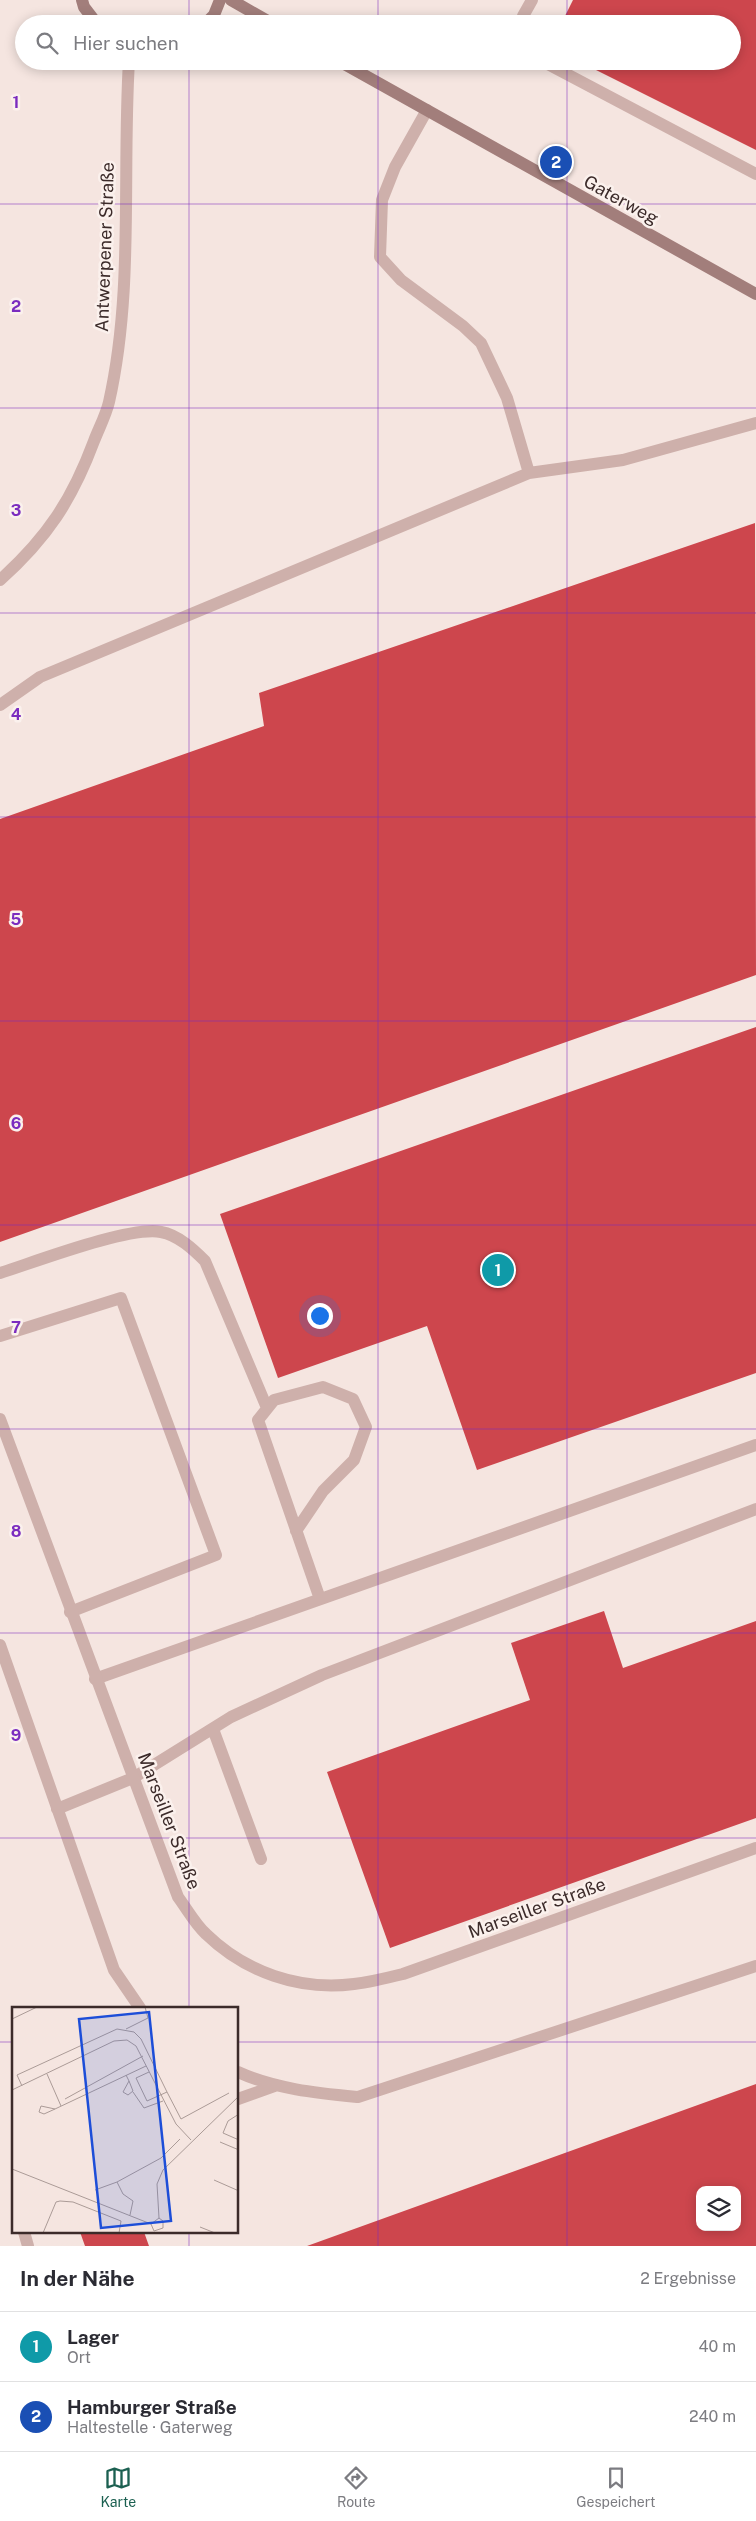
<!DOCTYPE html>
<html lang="de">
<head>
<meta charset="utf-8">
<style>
	:root { --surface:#fff; --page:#f7f7f7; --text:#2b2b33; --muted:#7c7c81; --line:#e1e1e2; --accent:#1c6051 }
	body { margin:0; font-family:"Public Sans",sans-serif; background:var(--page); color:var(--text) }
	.controls { position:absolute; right:15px; bottom:15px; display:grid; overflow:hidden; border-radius:10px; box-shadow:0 2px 12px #0003 }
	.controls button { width:45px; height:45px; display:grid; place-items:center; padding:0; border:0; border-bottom:1px solid var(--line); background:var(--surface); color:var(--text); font:25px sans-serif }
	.you { position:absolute; left:319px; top:1315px; width:18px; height:18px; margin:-12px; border:4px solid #fff; border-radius:50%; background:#1a73e8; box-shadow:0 0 0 8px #1a73e833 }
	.badge { display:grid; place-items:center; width:32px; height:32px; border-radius:50%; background:var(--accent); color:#fff; font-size:16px; font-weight:700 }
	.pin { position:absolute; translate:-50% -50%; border:2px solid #fff; box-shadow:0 1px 5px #0006 }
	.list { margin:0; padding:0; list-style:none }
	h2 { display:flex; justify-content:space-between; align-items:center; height:65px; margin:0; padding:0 20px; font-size:21px }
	h2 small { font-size:16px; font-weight:400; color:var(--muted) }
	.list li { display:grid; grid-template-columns:32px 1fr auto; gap:15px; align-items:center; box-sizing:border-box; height:70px; padding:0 20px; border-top:1px solid var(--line) }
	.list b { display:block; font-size:19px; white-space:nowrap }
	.list p { margin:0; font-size:16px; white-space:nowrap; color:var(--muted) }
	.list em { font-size:16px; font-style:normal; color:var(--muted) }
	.icon { flex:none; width:28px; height:28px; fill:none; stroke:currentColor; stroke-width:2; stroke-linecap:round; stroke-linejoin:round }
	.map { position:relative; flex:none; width:756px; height:2246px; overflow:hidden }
	.search { position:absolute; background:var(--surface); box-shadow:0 2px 12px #0003; left:15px; right:15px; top:15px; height:55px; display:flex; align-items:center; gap:12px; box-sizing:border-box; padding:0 18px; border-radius:28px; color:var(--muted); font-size:19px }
	.sheet { height:205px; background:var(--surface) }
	nav { display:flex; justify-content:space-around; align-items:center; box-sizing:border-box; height:70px; border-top:1px solid var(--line); background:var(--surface); font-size:14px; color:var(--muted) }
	nav a { display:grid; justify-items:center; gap:2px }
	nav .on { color:var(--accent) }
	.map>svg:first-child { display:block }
	.building { fill:#cd464d; fill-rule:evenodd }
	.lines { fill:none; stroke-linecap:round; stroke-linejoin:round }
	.service { stroke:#ceb0ab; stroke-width:12 }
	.minor { stroke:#ceb0ab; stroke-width:12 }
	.secondary { stroke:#a27e7b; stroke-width:12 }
	.grid { fill:none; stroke:#7b2cbf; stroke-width:1; stroke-opacity:0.55 }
	.labels { text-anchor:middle; stroke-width:5; stroke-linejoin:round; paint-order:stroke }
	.street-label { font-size:18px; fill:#3c2b2a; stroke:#fbf1ed }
	.inset-road { fill:none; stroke:#ab9b97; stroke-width:1 }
	.view { fill:#1d4ed8; fill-opacity:0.15; stroke:#1d4ed8; stroke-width:2.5 }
	.inset-edge { fill:none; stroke:#3c2b2a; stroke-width:2.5 }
	.grid-label { font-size:16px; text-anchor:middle; font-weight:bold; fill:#7b2cbf; stroke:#fbf1ed; stroke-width:5; stroke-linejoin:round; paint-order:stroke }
</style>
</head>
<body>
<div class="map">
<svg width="756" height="2246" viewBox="0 0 756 2246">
	<rect width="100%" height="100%" fill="#f5e5e0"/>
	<path class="building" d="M573 0H756V150L578 61H732V24H561Z
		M755 523 756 975 0 1242V819L264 726 259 693Z
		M756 1027V1373L477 1470 427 1326 278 1378 220 1214Z
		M604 1611 623 1668 756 1621V1818L390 1948 327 1772 530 1700 511 1643Z
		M756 2084V2246H307ZM700 2190H737V2227H700Z
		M80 2232H144L149 2246H85Z"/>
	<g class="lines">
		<path class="service" d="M523 24V16L532 0
			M542 61 756 174
			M529 473 623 460 756 423
			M0 705 40 677 529 473 507 398 481 343 463 326 401 280 380 257 382 200 395 167 427 110
			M0 1273C35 1262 128 1226 161 1232 178 1235 193 1249 205 1261L267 1408
			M0 1336 121 1298 216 1555 70 1612
			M296 1531 323 1491 354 1460 366 1427 353 1399 323 1387 274 1400 258 1420 320 1599
			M0 1645 114 1970 140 2008
			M95 1679 756 1445
			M213 1729 261 1859
			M57 1809 133 1778 231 1717 322 1675 756 1509
			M238 2072C275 2089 317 2093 358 2097L756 1966
			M238 2099 277 2085
			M24 2232 28 2246"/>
		<path class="minor" d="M0 580C47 538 72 500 94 441 99 428 106 415 109 402 134 291 122 174 129 61
			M0 1419 178 1897C187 1909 195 1924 206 1934 245 1972 299 1991 354 1984 370 1982 387 1978 403 1974L756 1848"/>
		<path class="secondary" d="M82 0 84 7 97 24
			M231 0 273 24
			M205 24 214 15 220 0
			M339 61 756 294"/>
	</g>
	<path class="grid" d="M189 0V24M378 0V24M567 0V24M189 61V2008M378 61V2246M567 61V2246M0 204H756M0 408H756M0 613H756M0 817H756M0 1021H756M0 1225H756M0 1429H756M0 1633H756M0 1838H756M0 2042H14M238 2042H756M189 2232V2246"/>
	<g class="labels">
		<g class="street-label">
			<text transform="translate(621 200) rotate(29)" y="6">Gaterweg</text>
			<text transform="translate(105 247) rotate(-88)" y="6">Antwerpener Straße</text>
			<text transform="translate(169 1821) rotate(69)" y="6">Marseiller Straße</text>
			<text transform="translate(537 1908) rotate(-20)" y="6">Marseiller Straße</text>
		</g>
	</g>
	<g transform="translate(12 2007)">
		<rect width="226" height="226" fill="#f5e5e0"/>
		<path class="inset-road" d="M0 12 25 0M114 22 136 11 133 0M35 67 49 99M114 68 117 74 121 84 116 88 111 85 117 74M10 79 5 68 105 22 122 25 129 32 155 85 135 94 124 71 137 65M0 83 102 34 115 33 124 39 164 117 179 133M121 85 132 101 151 94M155 85 169 112 217 86M53 92 131 49M43 102 29 99 27 105 32 107 43 102 134 59M227 107 216 114 211 126 227 133M208 135 227 143M0 162 139 217M202 173 227 184M83 183 105 175M118 208 121 194 111 187 105 175 149 151 168 132M147 211 145 177 151 163 227 89M139 217 147 211 151 214V221M139 217 142 224 151 221M188 220 203 226M31 226 44 195 48 194 61 195 109 214 107 226"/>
		<path class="view" d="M137 5 159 214 89 221 67 12Z"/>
		<rect width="226" height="226" class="inset-edge"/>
	</g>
	<g class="grid-label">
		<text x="16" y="108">1</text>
		<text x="16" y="312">2</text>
		<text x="16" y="516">3</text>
		<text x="16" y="720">4</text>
		<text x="16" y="925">5</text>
		<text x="16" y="1129">6</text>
		<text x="16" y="1333">7</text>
		<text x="16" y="1537">8</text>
		<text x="16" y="1741">9</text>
	</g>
</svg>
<div class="controls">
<button><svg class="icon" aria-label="layers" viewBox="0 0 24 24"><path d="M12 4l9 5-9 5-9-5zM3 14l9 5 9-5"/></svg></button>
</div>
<div class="you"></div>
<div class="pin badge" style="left:498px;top:1270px;background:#0f9aa8">1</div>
<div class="pin badge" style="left:556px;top:162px;background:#1a4fb4">2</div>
<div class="search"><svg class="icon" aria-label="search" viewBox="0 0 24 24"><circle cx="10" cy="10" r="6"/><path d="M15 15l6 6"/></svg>Hier suchen</div>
</div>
<section class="sheet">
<h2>In der Nähe<small>2 Ergebnisse</small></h2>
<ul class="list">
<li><span class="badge" style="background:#0f9aa8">1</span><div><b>Lager</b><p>Ort</p></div><em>40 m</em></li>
<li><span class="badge" style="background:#1a4fb4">2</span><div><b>Hamburger Straße</b><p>Haltestelle · Gaterweg</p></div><em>240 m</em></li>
</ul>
</section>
<nav>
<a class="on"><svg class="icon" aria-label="map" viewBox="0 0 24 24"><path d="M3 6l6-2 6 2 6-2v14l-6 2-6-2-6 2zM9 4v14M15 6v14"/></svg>Karte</a>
<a><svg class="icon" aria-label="directions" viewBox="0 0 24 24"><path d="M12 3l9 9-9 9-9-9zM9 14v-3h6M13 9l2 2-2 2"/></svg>Route</a>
<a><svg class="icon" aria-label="saved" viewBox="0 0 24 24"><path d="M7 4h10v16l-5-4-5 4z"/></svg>Gespeichert</a>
</nav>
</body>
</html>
